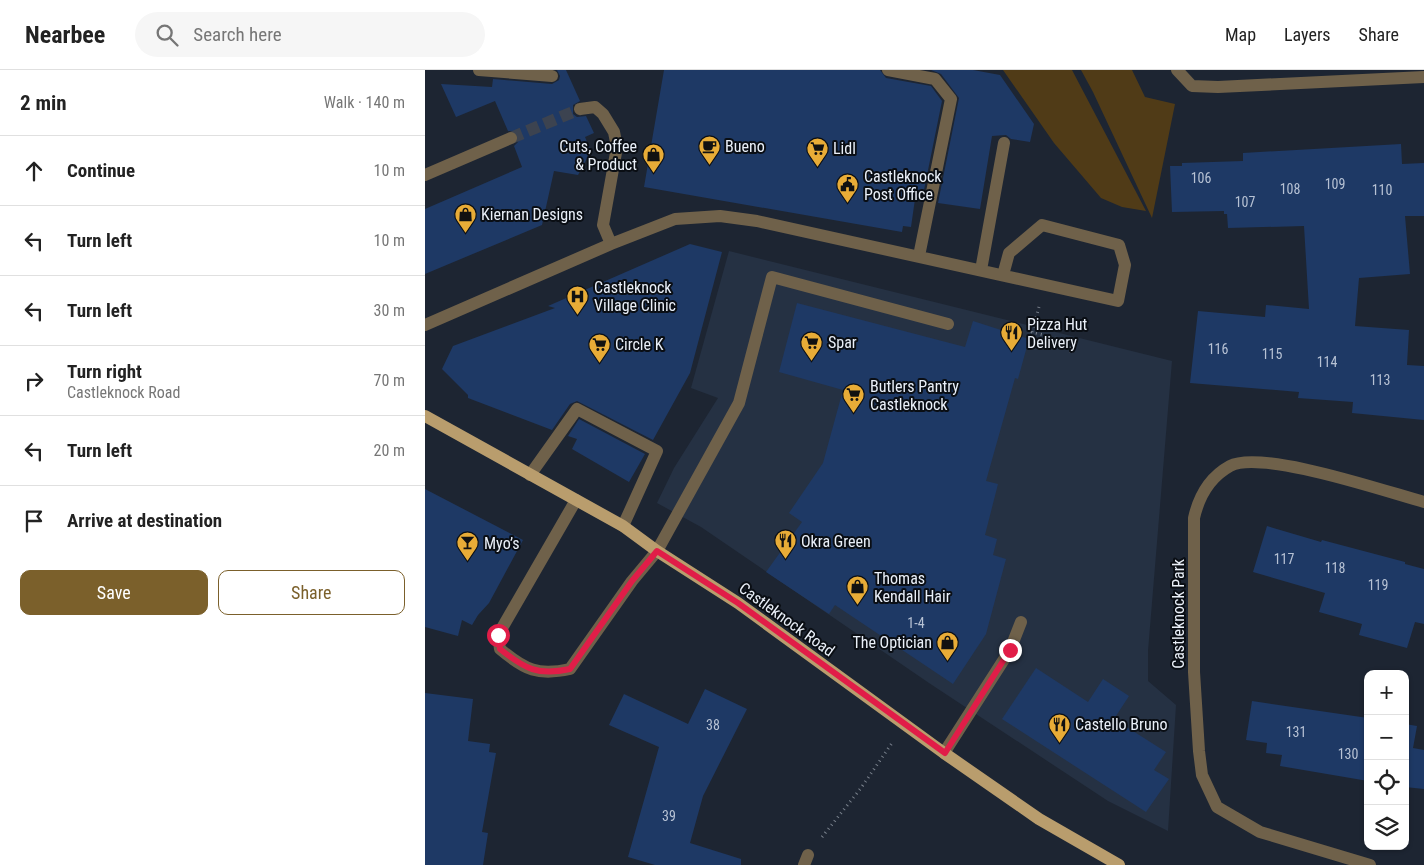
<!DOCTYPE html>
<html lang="en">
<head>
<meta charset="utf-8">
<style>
	:root { --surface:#fff; --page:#f6f6f6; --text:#222; --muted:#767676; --line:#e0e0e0; --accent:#7b602b }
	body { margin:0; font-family:"Roboto Condensed",sans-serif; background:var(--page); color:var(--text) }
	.controls { position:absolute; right:15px; bottom:15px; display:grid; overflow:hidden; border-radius:10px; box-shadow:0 1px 4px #0004 }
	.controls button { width:45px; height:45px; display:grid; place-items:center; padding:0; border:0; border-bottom:1px solid var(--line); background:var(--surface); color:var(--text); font:25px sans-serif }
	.stop { position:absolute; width:15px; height:15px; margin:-11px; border:4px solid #e11d48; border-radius:50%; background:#fff }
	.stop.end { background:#e11d48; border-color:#fff; box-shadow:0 1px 5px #0008 }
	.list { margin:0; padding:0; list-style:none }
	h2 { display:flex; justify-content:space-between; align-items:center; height:65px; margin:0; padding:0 20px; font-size:21px }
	h2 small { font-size:16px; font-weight:400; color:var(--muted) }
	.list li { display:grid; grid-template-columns:32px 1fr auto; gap:15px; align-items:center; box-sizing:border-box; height:70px; padding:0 20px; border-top:1px solid var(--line) }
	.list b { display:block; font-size:19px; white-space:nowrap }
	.list p { margin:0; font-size:16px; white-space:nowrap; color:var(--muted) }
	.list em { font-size:16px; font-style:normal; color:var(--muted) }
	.actions { display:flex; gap:10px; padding:15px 20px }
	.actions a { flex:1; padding:11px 0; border:1px solid var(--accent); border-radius:10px; text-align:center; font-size:18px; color:var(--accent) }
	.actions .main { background:var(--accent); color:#fff }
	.icon { flex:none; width:28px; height:28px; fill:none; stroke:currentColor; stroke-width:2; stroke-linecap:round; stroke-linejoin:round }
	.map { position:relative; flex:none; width:999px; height:795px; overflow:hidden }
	header { display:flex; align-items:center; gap:30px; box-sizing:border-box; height:70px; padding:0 25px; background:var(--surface); border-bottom:1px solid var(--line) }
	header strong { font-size:24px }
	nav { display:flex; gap:28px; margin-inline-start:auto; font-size:18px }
	.search { width:350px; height:45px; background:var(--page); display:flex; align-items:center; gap:12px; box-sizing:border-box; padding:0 18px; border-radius:28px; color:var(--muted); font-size:19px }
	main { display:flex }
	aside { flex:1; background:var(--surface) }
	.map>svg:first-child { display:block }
	.built { fill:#253143 }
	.green { fill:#503b17 }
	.building { fill:#1e3965 }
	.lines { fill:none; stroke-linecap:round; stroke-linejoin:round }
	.minor-tunnel { stroke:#3c4350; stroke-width:12; stroke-dasharray:12 6; stroke-linecap:butt }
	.path { stroke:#7a828d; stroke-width:3; stroke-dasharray:1 4; stroke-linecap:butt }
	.minor { stroke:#6f614a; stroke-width:12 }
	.major { stroke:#b99d6d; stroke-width:12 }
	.route { stroke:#e11d48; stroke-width:6 }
	.labels { text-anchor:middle; stroke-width:4; stroke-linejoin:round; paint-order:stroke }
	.number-label { font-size:14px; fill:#b7c2d4 }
	.poi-label { font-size:16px; fill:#eaf0f9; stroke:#0a0e14; text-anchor:start }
	.street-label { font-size:16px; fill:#eaf0f9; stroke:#0a0e14 }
</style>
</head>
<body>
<header>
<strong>Nearbee</strong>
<div class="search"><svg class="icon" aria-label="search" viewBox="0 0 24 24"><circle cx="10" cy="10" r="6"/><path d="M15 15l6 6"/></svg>Search here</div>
<nav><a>Map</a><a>Layers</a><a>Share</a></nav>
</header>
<main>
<aside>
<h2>2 min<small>Walk · 140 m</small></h2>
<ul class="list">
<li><svg class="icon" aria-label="ahead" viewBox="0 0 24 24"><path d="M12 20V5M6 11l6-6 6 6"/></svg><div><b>Continue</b></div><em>10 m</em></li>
<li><svg class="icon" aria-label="left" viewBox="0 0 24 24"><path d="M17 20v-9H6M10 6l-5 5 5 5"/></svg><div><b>Turn left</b></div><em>10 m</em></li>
<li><svg class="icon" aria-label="left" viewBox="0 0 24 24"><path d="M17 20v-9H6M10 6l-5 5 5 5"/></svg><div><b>Turn left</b></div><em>30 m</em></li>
<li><svg class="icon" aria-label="right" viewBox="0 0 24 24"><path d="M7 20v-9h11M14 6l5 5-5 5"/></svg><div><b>Turn right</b><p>Castleknock Road</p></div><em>70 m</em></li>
<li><svg class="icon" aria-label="left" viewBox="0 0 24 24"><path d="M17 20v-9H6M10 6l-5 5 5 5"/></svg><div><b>Turn left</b></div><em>20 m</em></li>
<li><svg class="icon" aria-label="arrive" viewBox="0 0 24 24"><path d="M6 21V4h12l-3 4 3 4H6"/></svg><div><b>Arrive at destination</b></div></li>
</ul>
<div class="actions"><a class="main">Save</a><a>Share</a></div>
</aside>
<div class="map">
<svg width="999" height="795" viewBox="0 0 999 795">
	<rect width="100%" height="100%" fill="#1d2532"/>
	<path class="built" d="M304 181 747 291 723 581V611L751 635 743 761 683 731 504 613 276 457 232 433 249 398 293 328 266 318Z"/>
	<path class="green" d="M578 0H647L721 141 697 137 676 128 629 73Z
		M656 0H707L720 27 750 34 727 148 668 22Z"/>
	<path class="building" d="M132 0H141L155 31 148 35V44L152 47 161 46 169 63 160 67 166 81 153 105 129 101 117 155 0 204V139L97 97 89 76 93 72 94 65 90 61H83L70 31 31 47 16 14 67 17 68 9 127 14 134 10 135 6Z
		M239 0H455L461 8 506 16 517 31 497 130 490 129 486 157 478 156 477 162 219 117Z
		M506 0H548L575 5 609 54 605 72 586 69 581 65 567 66 555 139 513 133 534 28 516 4Z
		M976 74 977 94 999 93V146H980L985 204 934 208 930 256 984 260 982 295 999 296V350L927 343 928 332 873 328 874 322 765 313 773 241 840 247 841 235 884 239 879 156 803 158 802 144H799V141L747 142 745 96H757V93L818 91V83Z
		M265 174 297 182 265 303 228 370 152 331 145 334 127 360 43 328V325L17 299 28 276 130 238 123 236Z
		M372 233 540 277 548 251 604 269 593 309 590 308 561 411 573 414 560 465 572 469 568 485 581 489 561 564 528 614 410 535 404 544 341 502 377 452 364 443 398 393 418 320 354 302Z
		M154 349 220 384 204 412 147 379 152 369 143 366Z
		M0 419 98 470 64 533 53 545 47 555 37 550 33 566 0 557Z
		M842 456 896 472 897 470 980 492V494L999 499V554L990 552 982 578 934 565 937 554 894 542 900 523 828 502Z
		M611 598 663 632 678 609 704 626 689 649 741 682 729 700 744 709 721 742 577 649Z
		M280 619 322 639 278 726 265 773 316 789V795H230L203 787 234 677 184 655 199 624 263 654Z
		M0 623 48 629 43 671 65 674 64 682 71 683 57 762 63 763 58 795H0Z
		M827 631 943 648V711L855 696 857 685 841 683 842 673 821 670Z
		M980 654 992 656 988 678 999 680V719L980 717Z"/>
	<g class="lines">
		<path class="minor-tunnel" d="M86 68 155 39"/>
		<path class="path" d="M614 237 607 262 645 272 646 283
			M397 767 436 718 467 673"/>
		<path class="minor" d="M54 0 127 6
			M463 0 510 9 526 29 494 186
			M752 0 767 16 793 17 999 7
			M155 39 170 37 178 44 189 62 192 77 178 155 186 174
			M0 105 86 68
			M556 200 579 73
			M0 255 186 174 250 149 295 146 332 151 693 231 700 195 694 175 617 155 584 183 578 205
			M105 405 152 339 232 381 198 456
			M151 430 73 565 75 579C100 600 113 606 145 599L207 511 232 481 314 333 347 207 523 254
			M519 683 585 580 596 552
			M379 795 383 785
			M945 795 835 762 792 737 777 705 774 681 769 602V448C774 426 785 407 805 396 836 379 962 422 999 432"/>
		<path class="major" d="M0 346 198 456 232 481 313 533 519 683 614 749 694 795"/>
	</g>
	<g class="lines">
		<path class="route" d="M73 565 75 579C100 599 113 606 145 599L207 511 232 481 313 533 520 683 585 580"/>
	</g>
	<defs>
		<symbol id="cafe-pin" viewBox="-11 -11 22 30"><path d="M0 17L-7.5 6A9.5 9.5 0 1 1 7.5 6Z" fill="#e8ac37" stroke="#0a0e14"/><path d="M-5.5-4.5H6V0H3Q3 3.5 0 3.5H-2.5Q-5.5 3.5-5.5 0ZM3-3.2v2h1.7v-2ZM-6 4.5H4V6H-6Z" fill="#111"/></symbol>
		<symbol id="supermarket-pin" viewBox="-11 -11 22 30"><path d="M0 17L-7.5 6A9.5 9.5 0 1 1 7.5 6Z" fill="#e8ac37" stroke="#0a0e14"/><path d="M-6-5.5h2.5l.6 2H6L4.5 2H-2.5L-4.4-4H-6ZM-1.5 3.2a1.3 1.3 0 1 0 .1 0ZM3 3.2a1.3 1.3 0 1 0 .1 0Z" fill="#111"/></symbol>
		<symbol id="shop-pin" viewBox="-11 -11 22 30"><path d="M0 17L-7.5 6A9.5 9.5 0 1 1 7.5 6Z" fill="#e8ac37" stroke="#0a0e14"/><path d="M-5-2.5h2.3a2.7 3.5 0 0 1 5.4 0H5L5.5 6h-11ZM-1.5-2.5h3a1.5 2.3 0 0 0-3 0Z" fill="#111"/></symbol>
		<symbol id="civic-pin" viewBox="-11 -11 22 30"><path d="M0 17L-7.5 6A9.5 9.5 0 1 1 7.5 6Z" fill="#e8ac37" stroke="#0a0e14"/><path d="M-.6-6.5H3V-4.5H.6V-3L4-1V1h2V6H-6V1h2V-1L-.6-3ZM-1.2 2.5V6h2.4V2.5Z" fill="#111"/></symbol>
		<symbol id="hospital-pin" viewBox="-11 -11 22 30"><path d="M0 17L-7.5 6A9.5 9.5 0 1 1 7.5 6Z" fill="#e8ac37" stroke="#0a0e14"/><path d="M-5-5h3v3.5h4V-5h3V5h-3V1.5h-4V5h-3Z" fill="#111"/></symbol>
		<symbol id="restaurant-pin" viewBox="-11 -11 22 30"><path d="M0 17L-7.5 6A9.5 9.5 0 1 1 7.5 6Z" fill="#e8ac37" stroke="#0a0e14"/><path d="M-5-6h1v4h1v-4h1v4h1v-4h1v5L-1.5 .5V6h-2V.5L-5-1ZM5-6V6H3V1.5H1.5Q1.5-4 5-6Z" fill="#111"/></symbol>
		<symbol id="bar-pin" viewBox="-11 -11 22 30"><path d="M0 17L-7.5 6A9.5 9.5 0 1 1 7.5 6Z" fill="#e8ac37" stroke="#0a0e14"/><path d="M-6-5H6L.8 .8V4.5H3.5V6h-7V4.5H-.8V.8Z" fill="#111"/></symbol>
	</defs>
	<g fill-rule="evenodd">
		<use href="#cafe-pin" x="272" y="64" width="25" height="34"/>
		<use href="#supermarket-pin" x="380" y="66" width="25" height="34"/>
		<use href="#shop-pin" x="216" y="72" width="25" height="34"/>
		<use href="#civic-pin" x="410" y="102" width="25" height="34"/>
		<use href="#shop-pin" x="28" y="132" width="25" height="34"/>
		<use href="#hospital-pin" x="140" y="214" width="25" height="34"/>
		<use href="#restaurant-pin" x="574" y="250" width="25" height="34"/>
		<use href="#supermarket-pin" x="374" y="260" width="25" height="34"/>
		<use href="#supermarket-pin" x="162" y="262" width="25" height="34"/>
		<use href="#supermarket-pin" x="416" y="312" width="25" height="34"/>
		<use href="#restaurant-pin" x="348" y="458" width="25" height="34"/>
		<use href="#bar-pin" x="30" y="460" width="25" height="34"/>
		<use href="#shop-pin" x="420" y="504" width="25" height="34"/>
		<use href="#shop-pin" x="510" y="560" width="25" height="34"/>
		<use href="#restaurant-pin" x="622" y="642" width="25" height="34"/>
	</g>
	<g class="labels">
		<g class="number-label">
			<text x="776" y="113">106</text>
			<text x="910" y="119">109</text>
			<text x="865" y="124">108</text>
			<text x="957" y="125">110</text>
			<text x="820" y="137">107</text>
			<text x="793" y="284">116</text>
			<text x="847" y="289">115</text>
			<text x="902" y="297">114</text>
			<text x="955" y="315">113</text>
			<text x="859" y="494">117</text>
			<text x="910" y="503">118</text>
			<text x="953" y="520">119</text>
			<text x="491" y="558">1-4</text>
			<text x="288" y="660">38</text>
			<text x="871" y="667">131</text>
			<text x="923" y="689">130</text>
			<text x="244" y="751">39</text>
		</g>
		<g class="poi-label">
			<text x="212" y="82" text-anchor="end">Cuts, Coffee<tspan x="212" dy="18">&amp; Product</tspan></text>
			<text x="300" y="82">Bueno</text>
			<text x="408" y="84">Lidl</text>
			<text x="439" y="112">Castleknock<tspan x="439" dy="18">Post Office</tspan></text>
			<text x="56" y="150">Kiernan Designs</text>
			<text x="169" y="223">Castleknock<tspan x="169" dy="18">Village Clinic</tspan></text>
			<text x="602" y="260">Pizza Hut<tspan x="602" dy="18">Delivery</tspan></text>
			<text x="403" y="278">Spar</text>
			<text x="190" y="280">Circle K</text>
			<text x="445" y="322">Butlers Pantry<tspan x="445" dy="18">Castleknock</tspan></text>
			<text x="376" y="477">Okra Green</text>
			<text x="59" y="479">Myo’s</text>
			<text x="449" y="514">Thomas<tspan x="449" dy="18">Kendall Hair</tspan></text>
			<text x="507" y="578" text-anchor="end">The Optician</text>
			<text x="650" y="660">Castello Bruno</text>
		</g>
		<g class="street-label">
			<text transform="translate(753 544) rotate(-90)" y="6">Castleknock Park</text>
			<text transform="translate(362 549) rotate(36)" y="6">Castleknock Road</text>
		</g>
	</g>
</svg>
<div class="controls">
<button>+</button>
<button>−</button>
<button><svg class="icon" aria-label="locate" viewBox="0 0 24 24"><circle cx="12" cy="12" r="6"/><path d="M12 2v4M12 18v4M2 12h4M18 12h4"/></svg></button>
<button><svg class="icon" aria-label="layers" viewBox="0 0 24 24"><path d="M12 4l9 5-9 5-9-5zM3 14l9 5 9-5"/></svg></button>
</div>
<div class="stop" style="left:73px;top:565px"></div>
<div class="stop end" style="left:585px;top:580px"></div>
</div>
</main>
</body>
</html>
